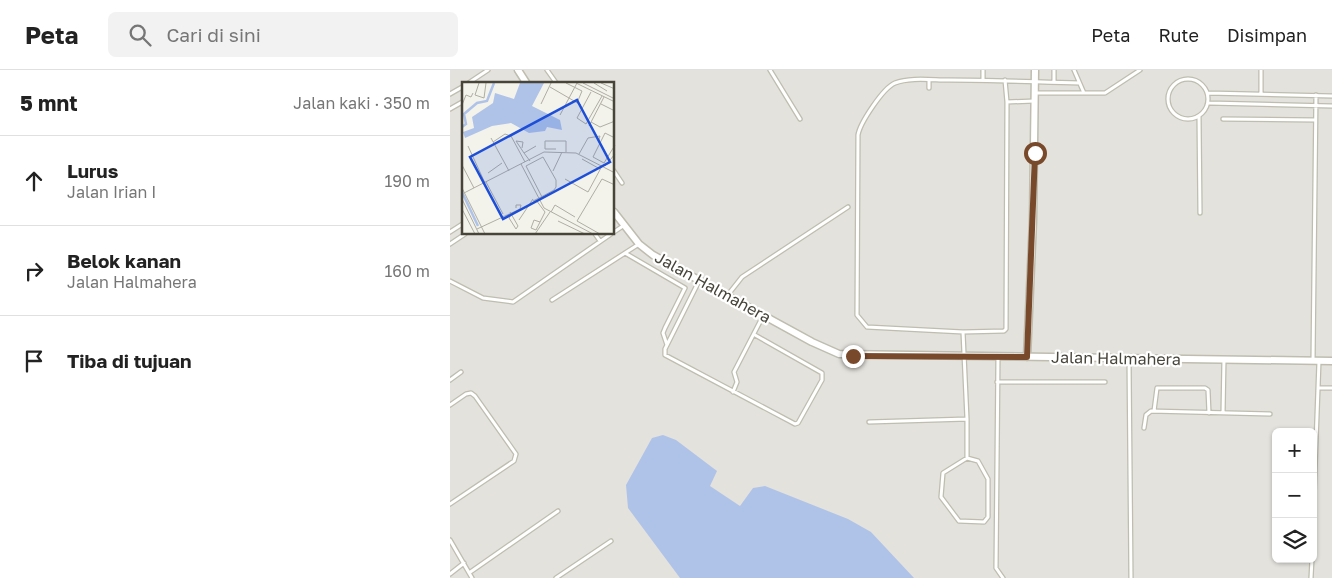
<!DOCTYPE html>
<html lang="id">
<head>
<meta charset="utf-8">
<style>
	:root { --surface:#fff; --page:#f2f2f2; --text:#222; --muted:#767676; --line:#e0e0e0 }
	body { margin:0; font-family:"Golos Text",sans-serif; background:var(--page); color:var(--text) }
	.controls { position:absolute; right:15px; bottom:15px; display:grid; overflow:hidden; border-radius:8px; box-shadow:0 1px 4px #0004 }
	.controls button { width:45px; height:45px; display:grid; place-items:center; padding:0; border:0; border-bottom:1px solid var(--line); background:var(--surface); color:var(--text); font:25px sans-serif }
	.stop { position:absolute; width:15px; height:15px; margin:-11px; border:4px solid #78492a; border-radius:50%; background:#fff }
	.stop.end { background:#78492a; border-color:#fff; box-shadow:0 1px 5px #0008 }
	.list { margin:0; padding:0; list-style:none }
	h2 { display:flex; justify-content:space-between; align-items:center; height:65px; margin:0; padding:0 20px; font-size:21px }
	h2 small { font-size:16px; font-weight:400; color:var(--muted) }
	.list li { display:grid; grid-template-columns:32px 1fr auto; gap:15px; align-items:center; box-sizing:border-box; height:90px; padding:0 20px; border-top:1px solid var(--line) }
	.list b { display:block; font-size:19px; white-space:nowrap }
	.list p { margin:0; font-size:16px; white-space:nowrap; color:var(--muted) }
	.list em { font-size:16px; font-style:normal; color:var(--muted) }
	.icon { flex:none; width:28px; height:28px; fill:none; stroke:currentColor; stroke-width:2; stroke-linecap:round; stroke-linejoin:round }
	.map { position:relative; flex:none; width:882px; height:508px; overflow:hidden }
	header { display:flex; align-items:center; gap:30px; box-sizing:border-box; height:70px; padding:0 25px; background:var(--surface); border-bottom:1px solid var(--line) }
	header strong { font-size:24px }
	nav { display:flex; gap:28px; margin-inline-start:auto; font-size:18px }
	.search { width:350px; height:45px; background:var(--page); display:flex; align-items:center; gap:12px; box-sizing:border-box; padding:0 18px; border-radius:8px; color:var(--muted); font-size:19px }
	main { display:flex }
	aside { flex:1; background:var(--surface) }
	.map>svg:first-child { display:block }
	.industrial { fill:#e4e2dc; fill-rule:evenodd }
	.water { fill:#afc3e9 }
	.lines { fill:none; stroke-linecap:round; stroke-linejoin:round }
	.lane-casing { stroke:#bebdaf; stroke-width:5.5 }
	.street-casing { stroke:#bebdaf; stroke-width:9 }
	.lane { stroke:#fff; stroke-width:3 }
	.street { stroke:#fff; stroke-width:6 }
	.route { stroke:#78492a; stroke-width:6 }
	.labels { text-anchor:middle; stroke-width:4.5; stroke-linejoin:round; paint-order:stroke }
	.street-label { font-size:16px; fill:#47453a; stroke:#fff }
	.inset-river { fill:none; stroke:#afc3e9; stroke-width:2.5 }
	.inset-road { fill:none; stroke:#afada4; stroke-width:1 }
	.view { fill:#1d4ed8; fill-opacity:0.15; stroke:#1d4ed8; stroke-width:2.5 }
	.inset-edge { fill:none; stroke:#47453a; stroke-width:2.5 }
</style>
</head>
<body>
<header>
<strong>Peta</strong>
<div class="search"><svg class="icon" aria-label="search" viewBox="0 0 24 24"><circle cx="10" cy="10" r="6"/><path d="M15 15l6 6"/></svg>Cari di sini</div>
<nav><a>Peta</a><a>Rute</a><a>Disimpan</a></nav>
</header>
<main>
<aside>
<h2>5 mnt<small>Jalan kaki · 350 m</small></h2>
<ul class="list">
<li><svg class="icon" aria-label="ahead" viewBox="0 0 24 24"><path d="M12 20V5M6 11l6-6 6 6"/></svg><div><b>Lurus</b><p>Jalan Irian I</p></div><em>190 m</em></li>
<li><svg class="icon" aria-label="right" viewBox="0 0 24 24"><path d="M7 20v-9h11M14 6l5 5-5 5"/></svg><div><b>Belok kanan</b><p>Jalan Halmahera</p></div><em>160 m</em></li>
<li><svg class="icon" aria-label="arrive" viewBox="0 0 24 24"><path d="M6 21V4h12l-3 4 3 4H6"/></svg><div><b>Tiba di tujuan</b></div></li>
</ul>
</aside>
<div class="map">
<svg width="882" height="508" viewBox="0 0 882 508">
	<rect width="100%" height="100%" fill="#f4f3eb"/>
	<path class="industrial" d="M0 0H882V508H0ZM14 14H164V164H14ZM826 362H863V489H826Z"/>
	<path class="water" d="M213 365 226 370 267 401 260 416 290 436 303 418 315 416 398 449 421 462 464 508H230L178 438 176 415 202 368Z"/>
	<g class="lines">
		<defs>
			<path id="lane" d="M97 0 107 14
				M320 0 350 49
				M533 0V10
				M604 0V12
				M624 0 634 23
				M811 0V23
				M718 29a20 20 0 1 1 40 0a20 20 0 1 1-40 0Z
				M479 10V18
				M555 10 557 32 556 259 554 261 513 262 417 257 407 245 408 65C410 53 433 18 445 13 460 7 482 10 499 10 542 10 586 12 629 13
				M17 14 38 0
				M585 23H655L690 0
				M758 23 882 26
				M0 24 14 16
				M557 32 584 31
				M759 33 882 36
				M0 39 14 31
				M749 46 750 143
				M773 49 865 50
				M164 101 172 113
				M0 162 14 153
				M164 162 173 156
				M145 164 150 171
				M0 174 15 164
				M175 183 235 218 215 258 213 263 217 275
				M0 211 33 228 63 232 161 164
				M249 211 215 279V285L345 354 348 353 372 310V303L305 265
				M277 226 292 207 398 137
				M102 230 189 174
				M548 287 546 498 553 508
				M679 289 681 508
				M863 290 866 25
				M0 310 11 302
				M547 312H655
				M868 318H882
				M283 322 287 312 284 302 313 246
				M0 335 16 324 21 323 25 326 66 384 64 391 0 434
				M704 341 707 318H755L758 320 759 343
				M773 343 774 289
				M419 352 517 349 513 262
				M694 358 696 345 701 341 820 344
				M517 388 528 391 538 409V447L534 452 509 451 491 427 493 403Z
				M517 388V349
				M863 455 869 291
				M0 470 22 508
				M19 503 108 441
				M0 504 14 493
				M106 508 161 471
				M861 508 862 489"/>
			<path id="street" d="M68 0 77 14
				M164 142 189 174 203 185 362 272 389 284 882 291
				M577 287 583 150 585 0"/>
		</defs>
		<use href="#lane" class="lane-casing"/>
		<use href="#street" class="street-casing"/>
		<use href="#lane" class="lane"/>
		<use href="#street" class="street"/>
	</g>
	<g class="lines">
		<path class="route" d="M403 286 577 287 585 83"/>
	</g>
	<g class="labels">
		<g class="street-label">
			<text transform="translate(263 217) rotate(29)" y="6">Jalan Halmahera</text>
			<text transform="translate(666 288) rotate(1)" y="6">Jalan Halmahera</text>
		</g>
	</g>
	<g transform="translate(12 12)">
		<rect width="152" height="152" fill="#f4f3eb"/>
		<path d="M58 1H82L70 24 98 38 100 48 85 45 83 49 67 51 49 41 30 44 3 56 1 50 12 46 10 35 31 21 33 11 52 17Z" fill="#afc3e9"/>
		<path class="inset-river" d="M0 45 4 42 2 32 15 21 25 19 32 1M0 110 16 144"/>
		<path class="inset-road" d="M17 1 13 13 22 16 24 1M104 1 120 9 115 21M114 1 153 20M121 1 153 17M132 1 145 9M139 1 153 7M88 5 119 23M129 10 115 36 124 42 140 14M79 22 89 1M139 22 153 29M0 23 4 13 9 15 11 11M98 33 115 1M129 40 138 45 153 39M127 44 142 15M29 56 47 89M153 56 143 51 131 75 142 81 153 63M31 60 43 52 49 54 63 80M6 64 23 101M60 66 61 60 54 59 62 71M94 67H83V59H104V70M117 72 126 56 138 54 137 58M120 77 138 87M68 79 62 71 74 64M59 82 82 126 131 152M0 83 12 106M143 84 153 72M91 89 100 70M26 91 40 81M103 97 126 110 140 84M24 100 41 132M0 106 23 152M2 111 82 70 114 71 153 91M0 117 17 152M74 118 83 130 74 148 69 146 72 138 78 140M71 119 81 114 92 108 94 105V98L81 75 64 84 80 115M0 127 13 152M48 130 56 144 54 147 47 136 49 133M89 130 93 123 113 135M57 138 71 117M96 139 123 152M15 147 58 127 59 123H54V126M73 152 88 130M138 152 115 139 140 97 153 103"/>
		<path class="view" d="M115 18 148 80 41 137 8 75Z"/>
		<rect width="152" height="152" class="inset-edge"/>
	</g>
</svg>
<div class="controls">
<button>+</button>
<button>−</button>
<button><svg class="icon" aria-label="layers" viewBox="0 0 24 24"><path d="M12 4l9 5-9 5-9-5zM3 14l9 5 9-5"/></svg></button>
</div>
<div class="stop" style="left:585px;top:83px"></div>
<div class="stop end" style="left:403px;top:286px"></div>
</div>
</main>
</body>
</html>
